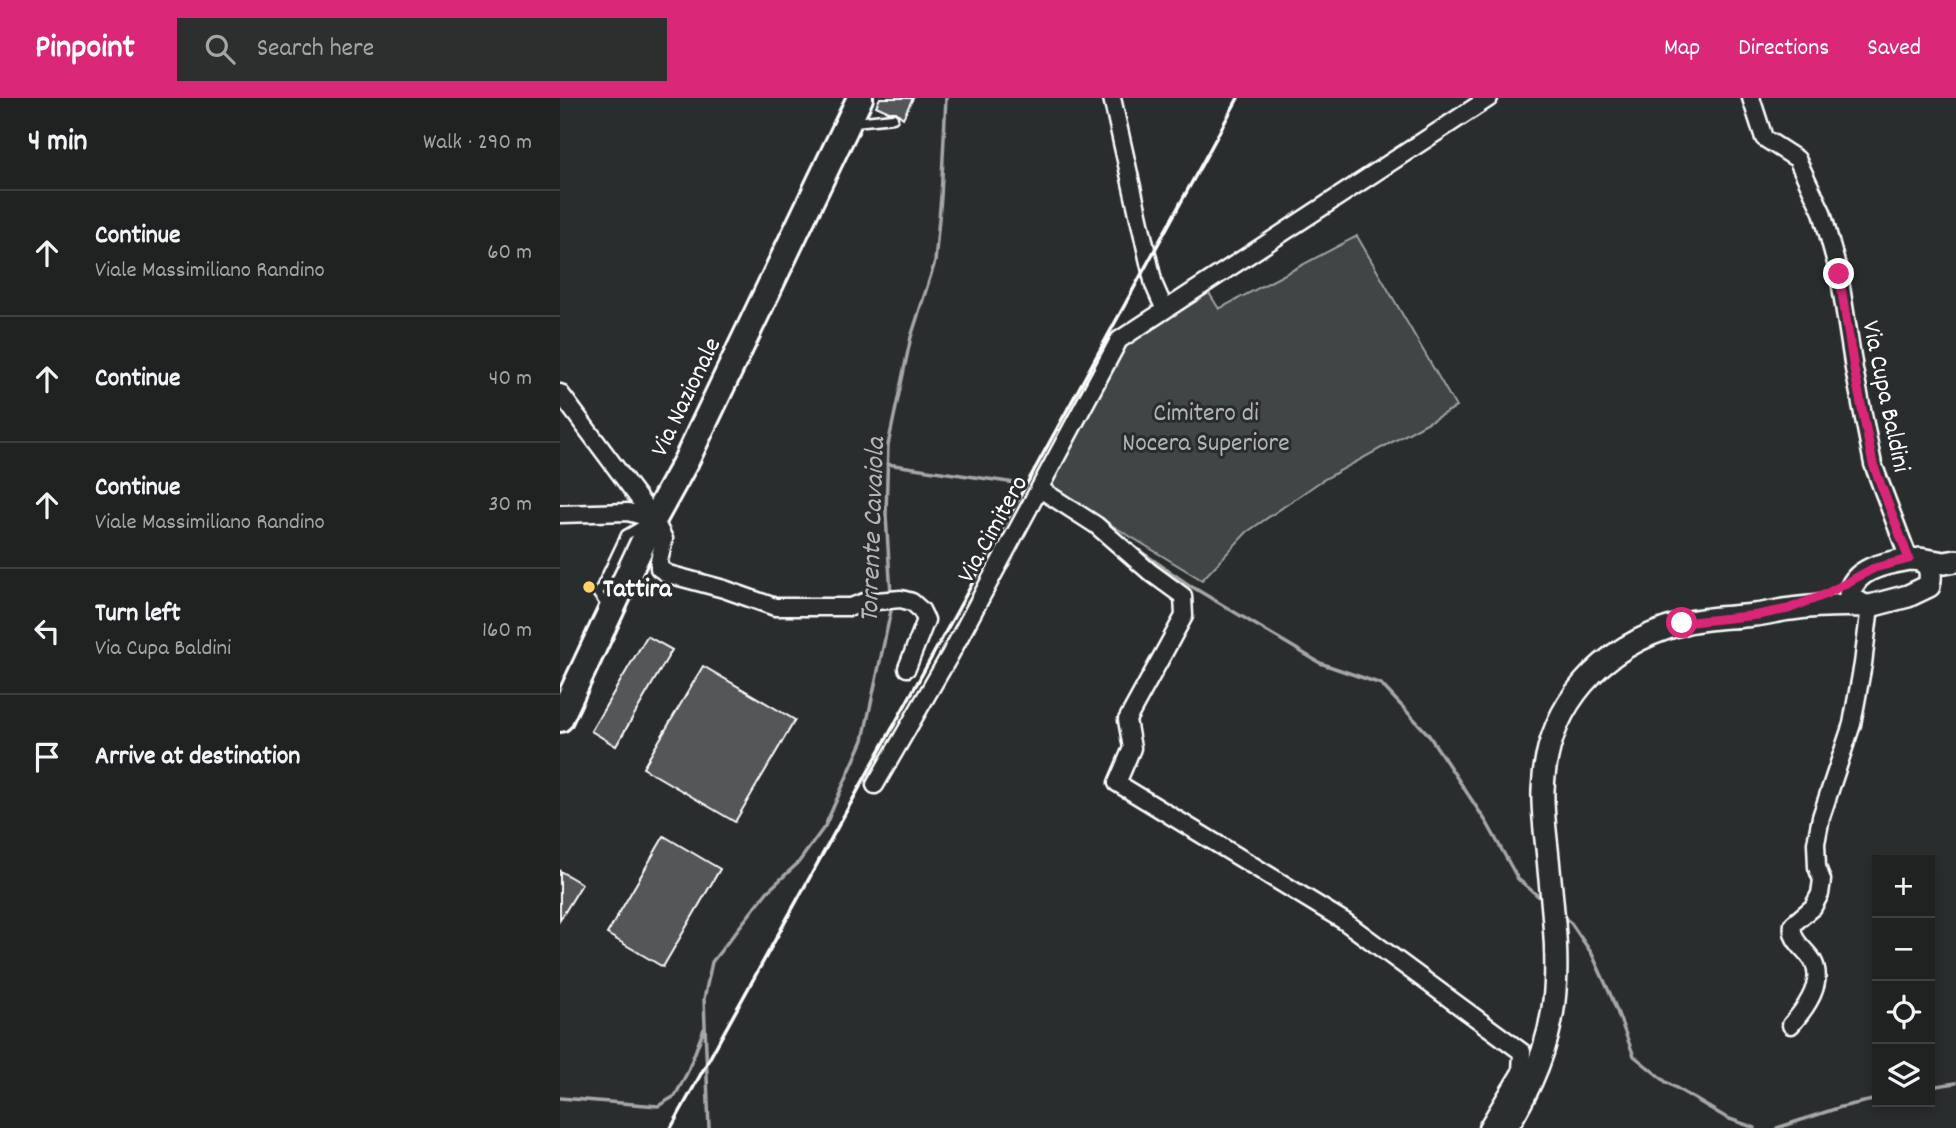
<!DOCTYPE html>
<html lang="en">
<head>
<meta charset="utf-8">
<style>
	:root { --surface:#202222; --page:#2d2f2f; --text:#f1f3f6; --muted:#a2a4a5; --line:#3d3f40; --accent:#db2777 }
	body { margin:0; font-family:Dekko,sans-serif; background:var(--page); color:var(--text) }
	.controls { position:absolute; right:21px; bottom:21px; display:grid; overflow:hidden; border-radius:0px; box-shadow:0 4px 10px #0003 }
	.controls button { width:63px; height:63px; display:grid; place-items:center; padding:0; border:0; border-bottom:2px solid var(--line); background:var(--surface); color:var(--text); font:35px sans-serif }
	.stop { position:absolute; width:21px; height:21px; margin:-16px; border:5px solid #db2777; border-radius:50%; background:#fff }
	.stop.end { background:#db2777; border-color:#fff; box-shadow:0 2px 7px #0008 }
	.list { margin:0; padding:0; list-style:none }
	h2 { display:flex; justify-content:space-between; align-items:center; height:91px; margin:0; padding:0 28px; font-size:30px }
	h2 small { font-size:23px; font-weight:400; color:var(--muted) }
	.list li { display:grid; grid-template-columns:46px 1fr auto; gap:21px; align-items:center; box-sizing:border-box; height:126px; padding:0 28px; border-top:2px solid var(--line) }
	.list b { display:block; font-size:26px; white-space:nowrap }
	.list p { margin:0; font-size:23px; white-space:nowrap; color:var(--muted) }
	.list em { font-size:23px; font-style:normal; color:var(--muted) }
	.icon { flex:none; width:38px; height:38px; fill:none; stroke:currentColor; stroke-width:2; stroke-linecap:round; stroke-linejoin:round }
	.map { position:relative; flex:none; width:1396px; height:1030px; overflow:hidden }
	header { display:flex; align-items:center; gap:42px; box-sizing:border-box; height:98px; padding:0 35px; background:var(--accent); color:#fff }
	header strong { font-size:33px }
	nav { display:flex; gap:38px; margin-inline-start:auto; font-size:24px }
	.search { width:490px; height:63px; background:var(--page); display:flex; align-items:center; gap:18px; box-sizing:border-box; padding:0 24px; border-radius:0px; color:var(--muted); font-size:26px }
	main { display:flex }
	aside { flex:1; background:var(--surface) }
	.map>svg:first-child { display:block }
	.green { fill:#414445; stroke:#a0a2a2; stroke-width:2 }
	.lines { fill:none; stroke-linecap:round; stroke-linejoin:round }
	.stream { stroke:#a6a7a7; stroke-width:3.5 }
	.building { fill:#555758; stroke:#fff; stroke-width:2 }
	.lane-casing { stroke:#fff; stroke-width:13 }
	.street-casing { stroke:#fff; stroke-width:21 }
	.secondary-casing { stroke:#fff; stroke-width:26 }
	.primary-casing { stroke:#fff; stroke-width:30 }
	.lane { stroke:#2a2d2e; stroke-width:8 }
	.street { stroke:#2a2d2e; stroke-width:16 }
	.secondary { stroke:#2a2d2e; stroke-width:21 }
	.primary { stroke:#2a2d2e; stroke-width:24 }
	.rail { stroke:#fff; stroke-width:3.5 }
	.route { stroke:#db2777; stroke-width:9 }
	.poi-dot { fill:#ffd166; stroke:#2a2d2e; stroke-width:2.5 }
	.labels { text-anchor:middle; stroke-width:6; stroke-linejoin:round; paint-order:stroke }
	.street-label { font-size:26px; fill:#fff; stroke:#2a2d2e }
	.park-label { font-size:26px; fill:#b3b4b5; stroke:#2a2d2e }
	.poi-label { font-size:26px; font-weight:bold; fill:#fff; stroke:#2a2d2e; text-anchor:start }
	.water-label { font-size:28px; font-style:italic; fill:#b4b6b6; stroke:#2a2d2e }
</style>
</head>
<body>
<header>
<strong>Pinpoint</strong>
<div class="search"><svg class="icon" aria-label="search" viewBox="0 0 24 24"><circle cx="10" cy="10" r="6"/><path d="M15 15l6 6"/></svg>Search here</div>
<nav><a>Map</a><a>Directions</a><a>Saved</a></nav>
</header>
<main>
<aside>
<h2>4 min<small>Walk · 290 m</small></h2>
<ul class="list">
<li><svg class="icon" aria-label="ahead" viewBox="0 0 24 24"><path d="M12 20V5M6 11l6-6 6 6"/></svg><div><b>Continue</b><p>Viale Massimiliano Randino</p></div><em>60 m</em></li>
<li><svg class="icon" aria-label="ahead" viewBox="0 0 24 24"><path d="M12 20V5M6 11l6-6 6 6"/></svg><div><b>Continue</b></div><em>40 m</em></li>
<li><svg class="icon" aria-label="ahead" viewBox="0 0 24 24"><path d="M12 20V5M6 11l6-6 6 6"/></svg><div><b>Continue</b><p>Viale Massimiliano Randino</p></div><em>30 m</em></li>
<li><svg class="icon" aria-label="left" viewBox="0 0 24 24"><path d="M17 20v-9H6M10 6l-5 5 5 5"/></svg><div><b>Turn left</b><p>Via Cupa Baldini</p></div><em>160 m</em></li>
<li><svg class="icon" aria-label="arrive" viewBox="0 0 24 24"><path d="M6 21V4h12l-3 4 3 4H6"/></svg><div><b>Arrive at destination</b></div></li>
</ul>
</aside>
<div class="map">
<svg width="1396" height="1030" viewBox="0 0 1396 1030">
	<rect width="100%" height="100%" fill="#2a2d2e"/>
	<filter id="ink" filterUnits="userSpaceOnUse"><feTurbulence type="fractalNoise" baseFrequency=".0143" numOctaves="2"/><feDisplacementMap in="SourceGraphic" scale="14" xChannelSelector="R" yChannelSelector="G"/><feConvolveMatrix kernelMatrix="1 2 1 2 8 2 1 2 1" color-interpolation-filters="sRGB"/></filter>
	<g filter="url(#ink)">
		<path class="green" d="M797 138 896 309 761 383 687 434 642 482 494 392 489 386 555 255 649 195 659 211Z"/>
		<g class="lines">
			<path class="stream" d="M327 366 455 385
				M564 442 629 487 760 565 821 586 868 636 927 725 958 781 984 803
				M331 497 326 417 328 347 351 239 375 164 381 99 386 0
				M1001 817 1011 825 1032 856 1052 900 1074 958 1106 984 1167 1020 1195 1030
				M1370 989 1396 985
				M0 1000 98 1008 115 998 127 975 144 931
				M149 1030 144 901 152 864 207 794 238 765 265 728 303 642 332 508
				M1217 1030 1281 1009 1317 1001"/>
		</g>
		<path class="building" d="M320 0H353L343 20 336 14H329L316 8Z
			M87 538 112 552 56 648 31 633Z
			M143 568 235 622 175 724 83 670Z
			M104 738 160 771 103 869 47 836Z
			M0 773 22 786 0 822Z"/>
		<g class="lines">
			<defs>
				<path id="lane" d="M295 24 333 20
					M47 508 38 496 66 437 85 426"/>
				<path id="street" d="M552 0 594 187 605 212
					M1191 0 1204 40 1237 61 1262 114 1279 176 1294 271 1313 366 1349 461
					M0 295 94 421 104 441 99 463V470L108 476 164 491 215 509H291L304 504 341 501 352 504 361 512 366 522 347 570
					M480 391 536 427 590 474 623 498 624 518 567 622 572 650 557 685 784 823 962 954 961 974 927 1030
					M0 416 68 414 94 421
					M315 687 390 557 559 242 929 0
					M1231 927C1245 911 1265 885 1253 863 1245 850 1230 843 1233 826L1253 809 1260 796 1262 782 1257 769 1256 745 1261 719 1292 626 1303 566 1310 508"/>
				<path id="secondary" d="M1349 461C1368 461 1373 470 1369 488L1348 498 1310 508C1301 508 1295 503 1290 496 1293 470 1328 465 1349 461Z
					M1360 461 1385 465 1396 463
					M946 1030C970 992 989 948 994 903 999 859 993 814 989 771 987 745 982 717 983 692 986 607 1041 548 1121 526 1144 519 1170 520 1194 517 1207 516 1219 512 1231 511 1255 508 1280 507 1305 508"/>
				<path id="primary" d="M0 621 94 421 126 363 300 0"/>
			</defs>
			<use href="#lane" class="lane-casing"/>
			<use href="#street" class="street-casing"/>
			<use href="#secondary" class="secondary-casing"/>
			<use href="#primary" class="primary-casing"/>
			<use href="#lane" class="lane"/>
			<use href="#street" class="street"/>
			<use href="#secondary" class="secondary"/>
			<use href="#primary" class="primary"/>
			<path class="rail" d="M111 1030 396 515 678 0"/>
		</g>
	</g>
	<g class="lines" filter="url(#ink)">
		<path class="route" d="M1122 525 1198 517 1228 511 1264 497 1314 470 1349 461 1313 366 1294 271 1279 176"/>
	</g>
	<circle class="poi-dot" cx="29" cy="489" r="7"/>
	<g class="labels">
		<g class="street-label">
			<text transform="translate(124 298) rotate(-64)" y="9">Via Nazionale</text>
			<text transform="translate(1328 298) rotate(78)" y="9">Via Cupa Baldini</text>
			<text transform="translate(431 430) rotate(-61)" y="9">Via Cimitero</text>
		</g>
		<g class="park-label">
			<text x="646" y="322">Cimitero di<tspan x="646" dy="30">Nocera Superiore</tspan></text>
		</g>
		<g class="poi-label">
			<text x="43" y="498">Tattira</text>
		</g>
		<g class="water-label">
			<text transform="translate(310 432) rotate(-88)" y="10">Torrente Cavaiola</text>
		</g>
	</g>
</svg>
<div class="controls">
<button>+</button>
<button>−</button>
<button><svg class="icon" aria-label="locate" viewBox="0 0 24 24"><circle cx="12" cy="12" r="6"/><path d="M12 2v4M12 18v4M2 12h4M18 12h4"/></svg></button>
<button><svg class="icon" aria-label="layers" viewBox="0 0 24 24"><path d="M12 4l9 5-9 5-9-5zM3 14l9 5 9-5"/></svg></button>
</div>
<div class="stop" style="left:1122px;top:525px"></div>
<div class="stop end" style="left:1279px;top:176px"></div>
</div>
</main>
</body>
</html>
